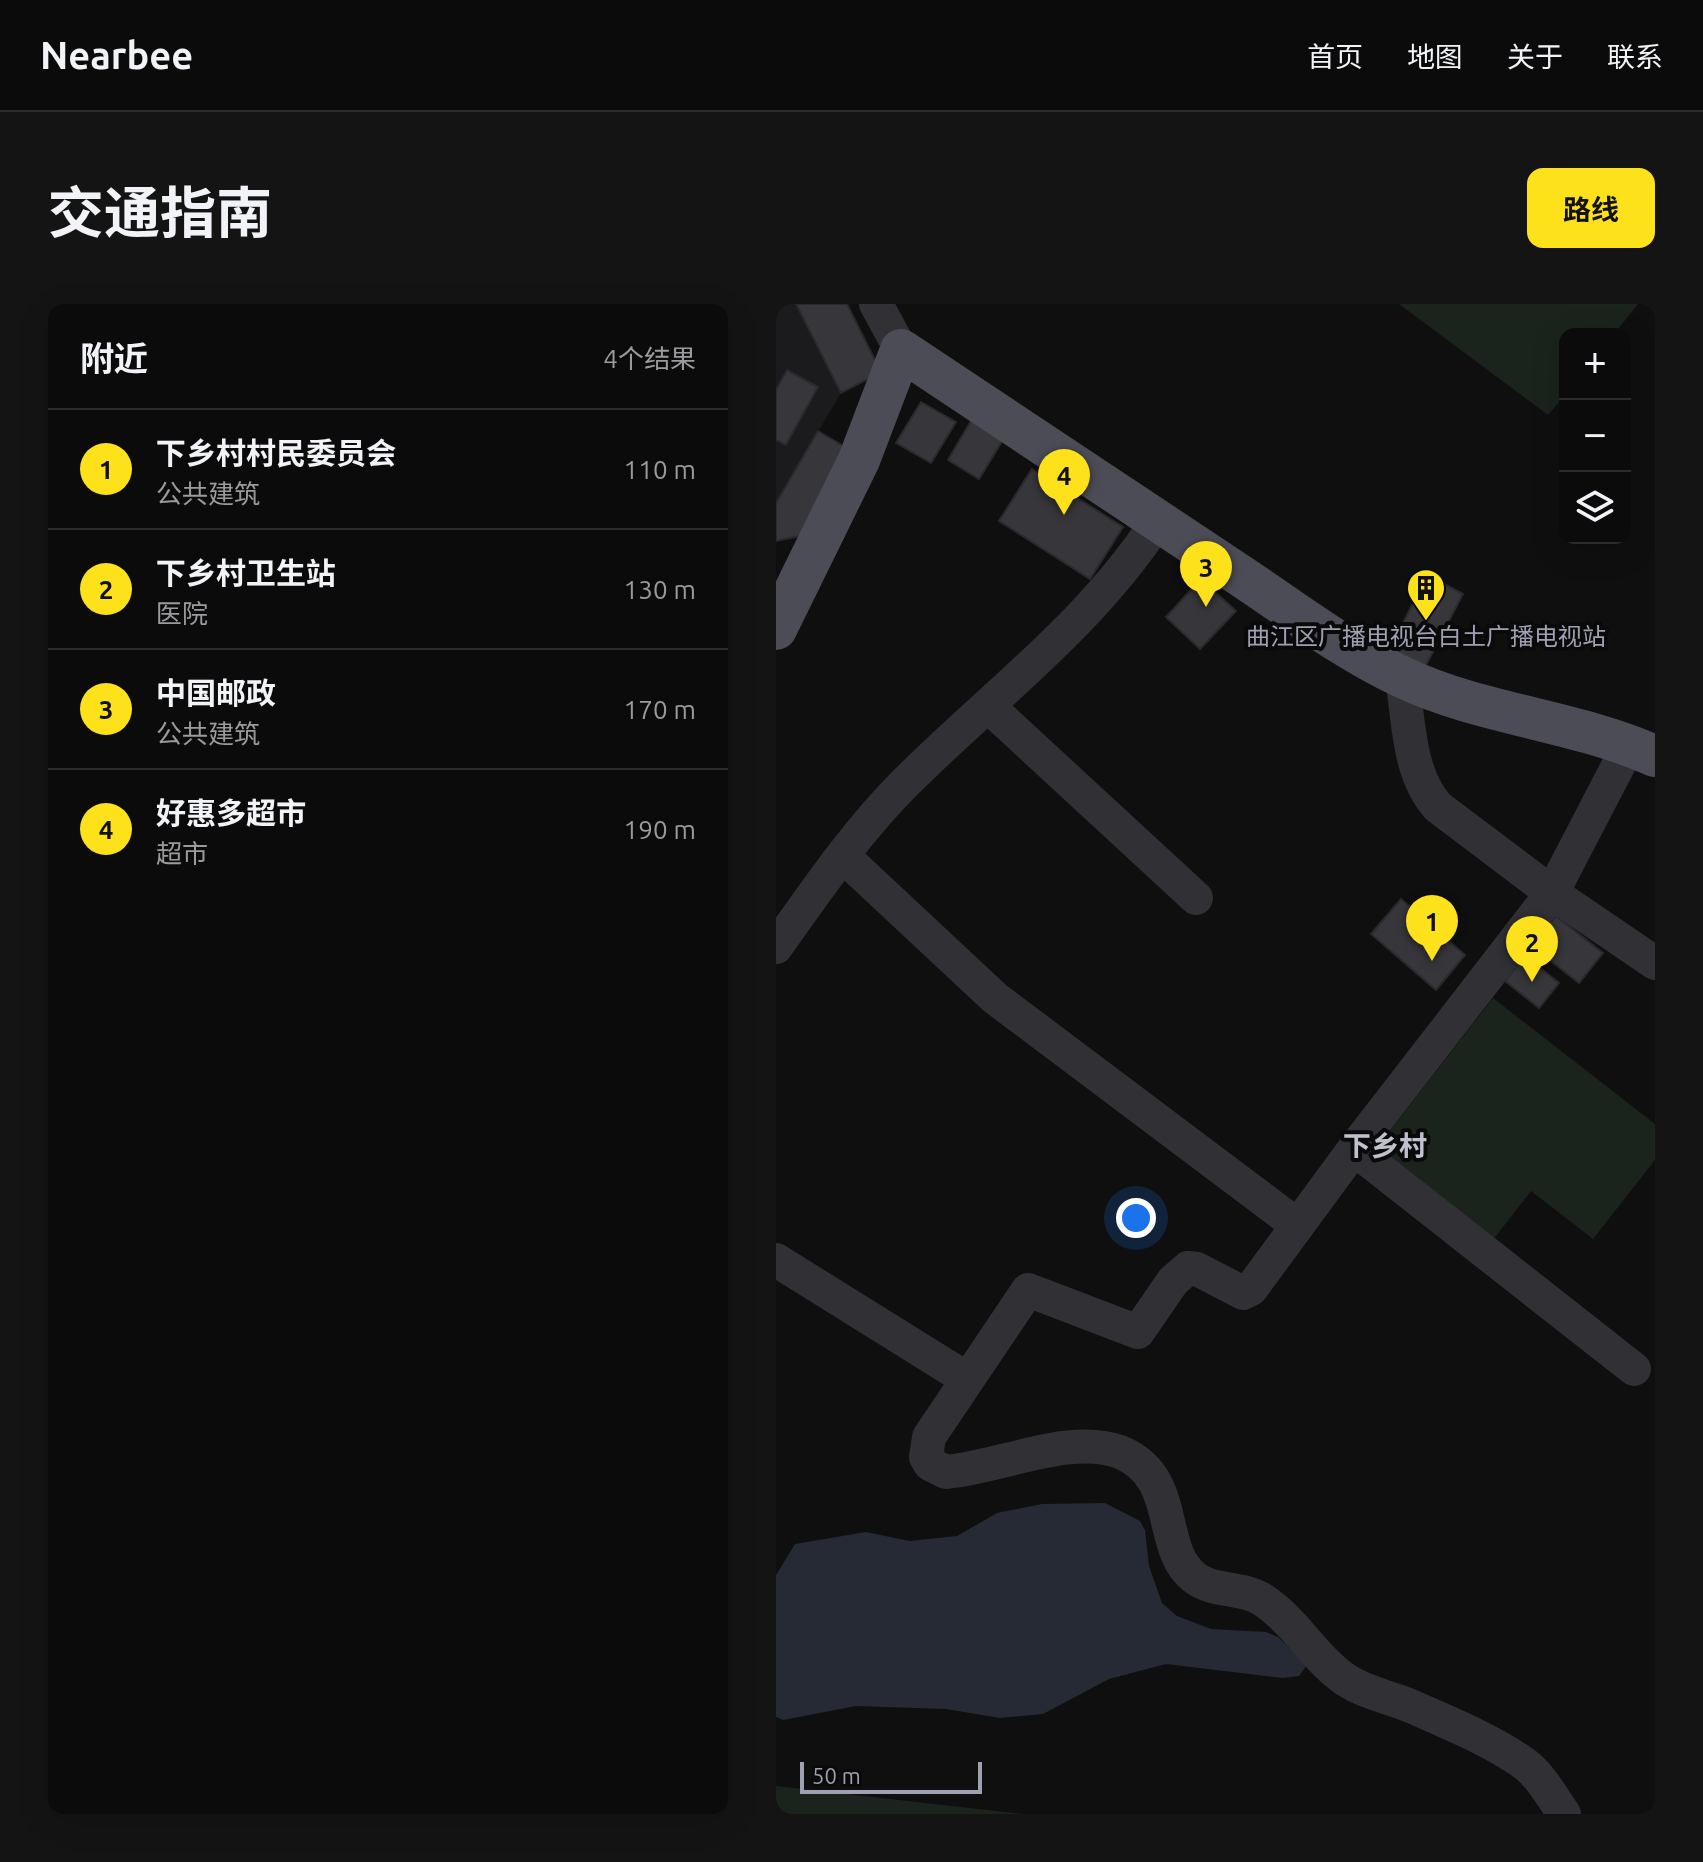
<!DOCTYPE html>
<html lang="zh">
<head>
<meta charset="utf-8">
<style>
	:root { --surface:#0b0b0c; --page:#141415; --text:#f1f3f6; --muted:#9a9b9d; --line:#2b2b2d; --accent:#fde11a }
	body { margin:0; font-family:Ubuntu,"Noto Sans SC",sans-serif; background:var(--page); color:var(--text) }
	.controls { position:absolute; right:24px; top:24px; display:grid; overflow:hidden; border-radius:16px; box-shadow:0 8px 32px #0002 }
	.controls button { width:72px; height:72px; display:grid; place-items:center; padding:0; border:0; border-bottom:2px solid var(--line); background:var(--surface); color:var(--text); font:40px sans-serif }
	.scale { position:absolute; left:24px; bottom:20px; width:182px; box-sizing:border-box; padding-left:8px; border:4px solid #9fa1b2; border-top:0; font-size:22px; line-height:28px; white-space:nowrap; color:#9fa1b2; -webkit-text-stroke:6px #0a0a0b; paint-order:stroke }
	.you { position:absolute; left:360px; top:914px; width:28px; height:28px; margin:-20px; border:6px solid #fff; border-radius:50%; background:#1a73e8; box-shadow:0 0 0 12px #1a73e833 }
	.badge { display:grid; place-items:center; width:52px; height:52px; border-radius:50%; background:var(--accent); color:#111; font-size:26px; font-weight:700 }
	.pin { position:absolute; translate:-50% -66px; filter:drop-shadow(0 2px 4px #0008) }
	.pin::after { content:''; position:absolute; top:42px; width:28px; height:24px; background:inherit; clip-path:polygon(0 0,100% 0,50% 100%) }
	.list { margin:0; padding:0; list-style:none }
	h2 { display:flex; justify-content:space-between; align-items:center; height:104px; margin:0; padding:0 32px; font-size:34px }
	h2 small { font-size:26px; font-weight:400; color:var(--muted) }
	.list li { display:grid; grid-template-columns:52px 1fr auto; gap:24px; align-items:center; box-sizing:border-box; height:120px; padding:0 32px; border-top:2px solid var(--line) }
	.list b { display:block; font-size:30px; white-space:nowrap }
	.list p { margin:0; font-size:26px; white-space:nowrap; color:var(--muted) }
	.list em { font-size:26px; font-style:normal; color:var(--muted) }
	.icon { flex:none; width:44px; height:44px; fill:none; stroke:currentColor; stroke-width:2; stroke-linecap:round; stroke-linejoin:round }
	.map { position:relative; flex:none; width:879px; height:1510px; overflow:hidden; border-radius:16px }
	header { display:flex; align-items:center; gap:48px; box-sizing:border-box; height:112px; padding:0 40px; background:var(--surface); border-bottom:2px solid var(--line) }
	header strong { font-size:38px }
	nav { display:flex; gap:44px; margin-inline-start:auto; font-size:28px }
	.intro { display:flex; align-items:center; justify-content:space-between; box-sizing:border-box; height:192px; padding:0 48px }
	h1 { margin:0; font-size:56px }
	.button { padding:20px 36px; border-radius:16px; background:var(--accent); color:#111; font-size:28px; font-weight:700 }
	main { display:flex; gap:48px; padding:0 48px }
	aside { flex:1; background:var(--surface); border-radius:16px; box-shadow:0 8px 32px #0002 }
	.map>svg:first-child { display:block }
	.built { fill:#1b1b1d }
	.green { fill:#1b231d }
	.water { fill:#252a34 }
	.building { fill:#36363b; stroke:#2a292c; stroke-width:2 }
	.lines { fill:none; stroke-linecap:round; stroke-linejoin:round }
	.minor { stroke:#303035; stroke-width:34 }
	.major { stroke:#4b4c55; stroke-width:42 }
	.labels { text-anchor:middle; stroke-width:8; stroke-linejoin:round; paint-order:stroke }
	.poi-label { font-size:24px; fill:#9fa1b2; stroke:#0a0a0b }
	.quarter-label { font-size:28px; font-weight:bold; fill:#c0c1ce; stroke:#0a0a0b }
</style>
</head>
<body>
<header>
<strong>Nearbee</strong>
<nav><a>首页</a><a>地图</a><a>关于</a><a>联系</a></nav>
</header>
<div class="intro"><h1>交通指南</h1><a class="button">路线</a></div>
<main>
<aside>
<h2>附近<small>4个结果</small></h2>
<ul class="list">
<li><span class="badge">1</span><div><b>下乡村村民委员会</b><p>公共建筑</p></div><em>110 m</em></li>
<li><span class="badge">2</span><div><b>下乡村卫生站</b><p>医院</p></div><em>130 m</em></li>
<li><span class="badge">3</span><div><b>中国邮政</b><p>公共建筑</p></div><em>170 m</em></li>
<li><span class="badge">4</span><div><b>好惠多超市</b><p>超市</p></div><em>190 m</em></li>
</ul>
</aside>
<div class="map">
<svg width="879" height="1510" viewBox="0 0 879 1510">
	<rect width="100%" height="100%" fill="#0f0f10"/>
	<path class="built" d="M0 0H20L65 89 0 199Z"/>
	<path class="green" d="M623 0H862L838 30H789V91L772 111Z
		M717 694 879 820V856L817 935 755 887 716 937 599 846Z
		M0 1482 246 1510H0Z"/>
	<path class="water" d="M329 1199 364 1217 369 1226 373 1262 386 1299 401 1312 435 1325 490 1328 502 1333 531 1361 523 1372 507 1374 390 1360 333 1375 267 1410 224 1414 170 1405 80 1402 7 1416 0 1413V1271L19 1240 90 1228 134 1237 181 1232 221 1209 266 1200Z"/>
	<path class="building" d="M20 0H71L105 68 65 89Z
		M11 66 42 83 10 141 0 136V86Z
		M145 98 180 118 155 159 120 139Z
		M196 115 228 134 203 175 172 156Z
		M42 127 76 147 28 231 0 237V199Z
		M256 165 347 223 314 275 223 217Z
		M651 271 687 290 648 365 613 347Z
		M425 275 460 307 424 345 390 313Z
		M625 595 689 651 660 686 595 630Z
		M780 612 827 649 803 679 756 642Z
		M749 652 783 679 763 704 729 677Z"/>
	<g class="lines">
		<path class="minor" d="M100 0 125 46
			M626 374C633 417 632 470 662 503L776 589 879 659
			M212 402 420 594
			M67 552 219 694 521 921
			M0 643C40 587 80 528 128 480 214 394 314 321 381 218
			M578 845 858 1065
			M0 956 191 1075
			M788 1510C776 1493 764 1470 746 1458 715 1436 673 1419 637 1403 615 1393 591 1390 570 1376 539 1355 519 1317 487 1296 465 1282 439 1289 419 1274 380 1245 406 1173 344 1148 294 1129 222 1164 170 1168L154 1160 150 1153 153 1133 252 986 362 1028 397 977 412 964 421 965 467 989 475 985 578 845 776 589 853 441"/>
		<path class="major" d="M0 325 83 156 125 46C237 121 349 196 462 270 515 305 568 346 626 373 706 411 798 416 879 452"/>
	</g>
	<defs>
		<symbol id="building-pin" viewBox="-11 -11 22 30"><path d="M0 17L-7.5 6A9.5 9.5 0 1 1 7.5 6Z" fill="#fde11a" stroke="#0a0a0b"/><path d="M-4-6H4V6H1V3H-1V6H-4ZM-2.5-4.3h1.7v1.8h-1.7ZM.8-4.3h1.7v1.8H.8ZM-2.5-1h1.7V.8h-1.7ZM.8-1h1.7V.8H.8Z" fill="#111"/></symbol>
	</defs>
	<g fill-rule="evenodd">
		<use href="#building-pin" x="628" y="262" width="44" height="60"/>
	</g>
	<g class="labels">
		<g class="poi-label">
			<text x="650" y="341">曲江区广播电视台白土广播电视站</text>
		</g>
		<g class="quarter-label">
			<text x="609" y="852">下乡村</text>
		</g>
	</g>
</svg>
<div class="controls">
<button>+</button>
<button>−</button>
<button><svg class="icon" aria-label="layers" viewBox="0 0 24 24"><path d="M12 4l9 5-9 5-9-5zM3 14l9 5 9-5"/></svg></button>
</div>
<div class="scale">50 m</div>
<div class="you"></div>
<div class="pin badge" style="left:656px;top:657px">1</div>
<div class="pin badge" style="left:756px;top:678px">2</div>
<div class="pin badge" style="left:430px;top:303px">3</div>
<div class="pin badge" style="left:288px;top:211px">4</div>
</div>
</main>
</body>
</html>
